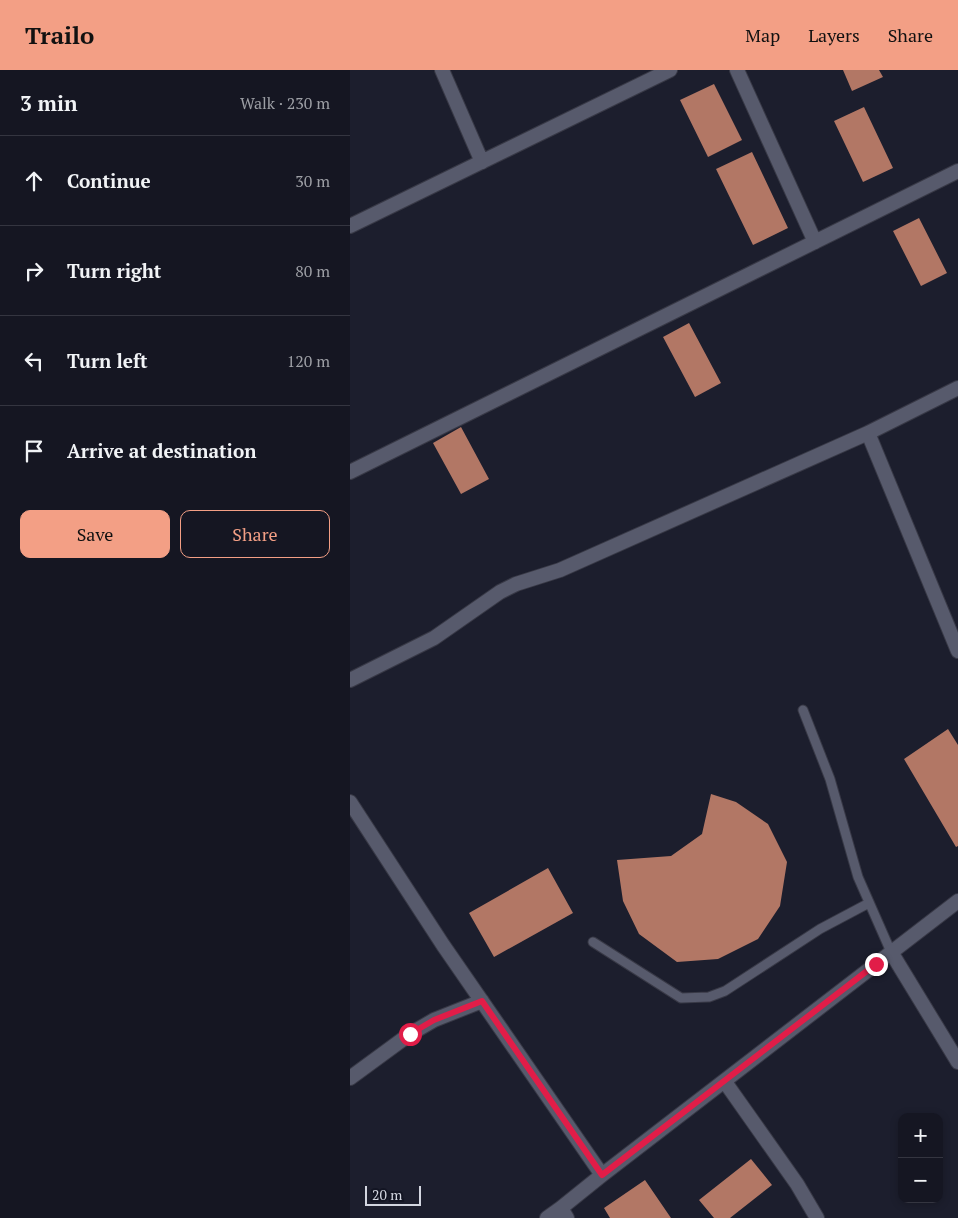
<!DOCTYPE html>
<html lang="en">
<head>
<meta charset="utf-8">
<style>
	:root { --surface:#151622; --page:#1e1f2a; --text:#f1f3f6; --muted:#9d9fa5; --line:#343540; --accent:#f39f85 }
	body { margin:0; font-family:"PT Serif",serif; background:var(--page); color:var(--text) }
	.controls { position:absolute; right:15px; bottom:15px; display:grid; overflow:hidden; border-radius:10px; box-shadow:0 2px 8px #0003 }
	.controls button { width:45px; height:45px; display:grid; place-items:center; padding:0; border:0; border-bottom:1px solid var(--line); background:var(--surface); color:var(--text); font:25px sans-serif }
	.scale { position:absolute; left:15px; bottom:12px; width:56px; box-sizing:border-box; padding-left:5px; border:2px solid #d3d6e0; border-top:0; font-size:14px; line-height:18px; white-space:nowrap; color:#d3d6e0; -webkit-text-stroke:4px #131523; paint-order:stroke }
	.stop { position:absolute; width:15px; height:15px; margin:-11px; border:4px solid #e11d48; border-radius:50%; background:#fff }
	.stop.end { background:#e11d48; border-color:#fff; box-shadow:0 1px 5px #0008 }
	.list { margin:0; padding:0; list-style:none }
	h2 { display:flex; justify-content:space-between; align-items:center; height:65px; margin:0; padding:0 20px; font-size:21px }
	h2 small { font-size:16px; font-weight:400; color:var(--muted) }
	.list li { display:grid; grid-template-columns:32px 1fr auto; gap:15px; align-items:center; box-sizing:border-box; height:90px; padding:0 20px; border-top:1px solid var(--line) }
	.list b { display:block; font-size:19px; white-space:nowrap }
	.list em { font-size:16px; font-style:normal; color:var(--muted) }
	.actions { display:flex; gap:10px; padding:15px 20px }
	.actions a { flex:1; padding:11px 0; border:1px solid var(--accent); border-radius:10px; text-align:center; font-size:18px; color:var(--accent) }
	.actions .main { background:var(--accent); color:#111 }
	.icon { flex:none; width:28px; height:28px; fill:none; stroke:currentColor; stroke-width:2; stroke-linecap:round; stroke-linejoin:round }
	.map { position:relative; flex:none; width:608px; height:1148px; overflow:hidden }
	header { display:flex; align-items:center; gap:30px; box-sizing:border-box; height:70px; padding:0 25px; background:var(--accent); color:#111 }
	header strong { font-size:24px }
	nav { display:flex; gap:28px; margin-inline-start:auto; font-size:18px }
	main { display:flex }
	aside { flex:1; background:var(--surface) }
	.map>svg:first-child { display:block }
	.building { fill:#b27765 }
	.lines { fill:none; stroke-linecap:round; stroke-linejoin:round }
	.service-casing { stroke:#383946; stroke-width:11 }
	.minor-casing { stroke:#383946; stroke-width:16 }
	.service { stroke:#575a6c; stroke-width:9 }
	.minor { stroke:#575a6c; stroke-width:14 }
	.route { stroke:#e11d48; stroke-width:6 }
</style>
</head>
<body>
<header>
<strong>Trailo</strong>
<nav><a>Map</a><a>Layers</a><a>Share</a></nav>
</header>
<main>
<aside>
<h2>3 min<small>Walk · 230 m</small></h2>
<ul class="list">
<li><svg class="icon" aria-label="ahead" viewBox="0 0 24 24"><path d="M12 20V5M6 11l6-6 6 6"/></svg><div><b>Continue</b></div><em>30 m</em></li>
<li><svg class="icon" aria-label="right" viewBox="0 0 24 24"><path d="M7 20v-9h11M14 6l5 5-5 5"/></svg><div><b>Turn right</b></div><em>80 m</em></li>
<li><svg class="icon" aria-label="left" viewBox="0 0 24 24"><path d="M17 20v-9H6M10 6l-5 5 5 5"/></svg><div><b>Turn left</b></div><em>120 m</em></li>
<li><svg class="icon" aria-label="arrive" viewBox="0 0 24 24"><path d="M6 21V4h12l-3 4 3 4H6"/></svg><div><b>Arrive at destination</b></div></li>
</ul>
<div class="actions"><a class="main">Save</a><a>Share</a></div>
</aside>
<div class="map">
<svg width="608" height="1148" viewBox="0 0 608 1148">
	<rect width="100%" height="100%" fill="#1c1e2d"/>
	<path class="building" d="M493 0H529L533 7 502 21Z
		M364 14 392 70 358 87 330 30Z
		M514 37 543 98 513 112 484 51Z
		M402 82 438 158 403 175 366 99Z
		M569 148 597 203 571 216 543 161Z
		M339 253 371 313 345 327 313 267Z
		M111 357 139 409 111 424 83 373Z
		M598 659 608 675V776L606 777 554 689Z
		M361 724 386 732 418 754 437 792 430 836 408 869 368 889 327 892 289 864 273 831 267 790 321 786 352 764Z
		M198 798 223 843 144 887 119 843Z
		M401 1089 422 1115 380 1148H364L349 1130Z
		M295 1110 321 1148H260L254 1138Z"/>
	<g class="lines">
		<defs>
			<path id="service" d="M453 640 480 709 508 807 541 882
				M243 872 331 928 359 927 375 921 470 859 519 833"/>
			<path id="minor" d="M92 0 132 92
				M387 0 465 172
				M0 156 320 0
				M518 363 608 581
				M0 402 608 101
				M0 610 84 568 150 522 166 514 210 500 518 363 608 318
				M0 732 93 875 252 1105
				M541 882 608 992
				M0 1008 60 964 84 950 132 931
				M375 1012 447 1114 467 1148
				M197 1148 211 1138
				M217 1148 211 1138 252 1105 608 831"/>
		</defs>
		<use href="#service" class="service-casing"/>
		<use href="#minor" class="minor-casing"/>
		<use href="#service" class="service"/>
		<use href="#minor" class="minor"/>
	</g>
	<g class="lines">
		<path class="route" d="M60 964 84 950 132 931 252 1105 526 894"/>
	</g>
</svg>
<div class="controls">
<button>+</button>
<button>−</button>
</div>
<div class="scale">20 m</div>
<div class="stop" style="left:60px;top:964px"></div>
<div class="stop end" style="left:526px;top:894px"></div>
</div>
</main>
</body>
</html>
